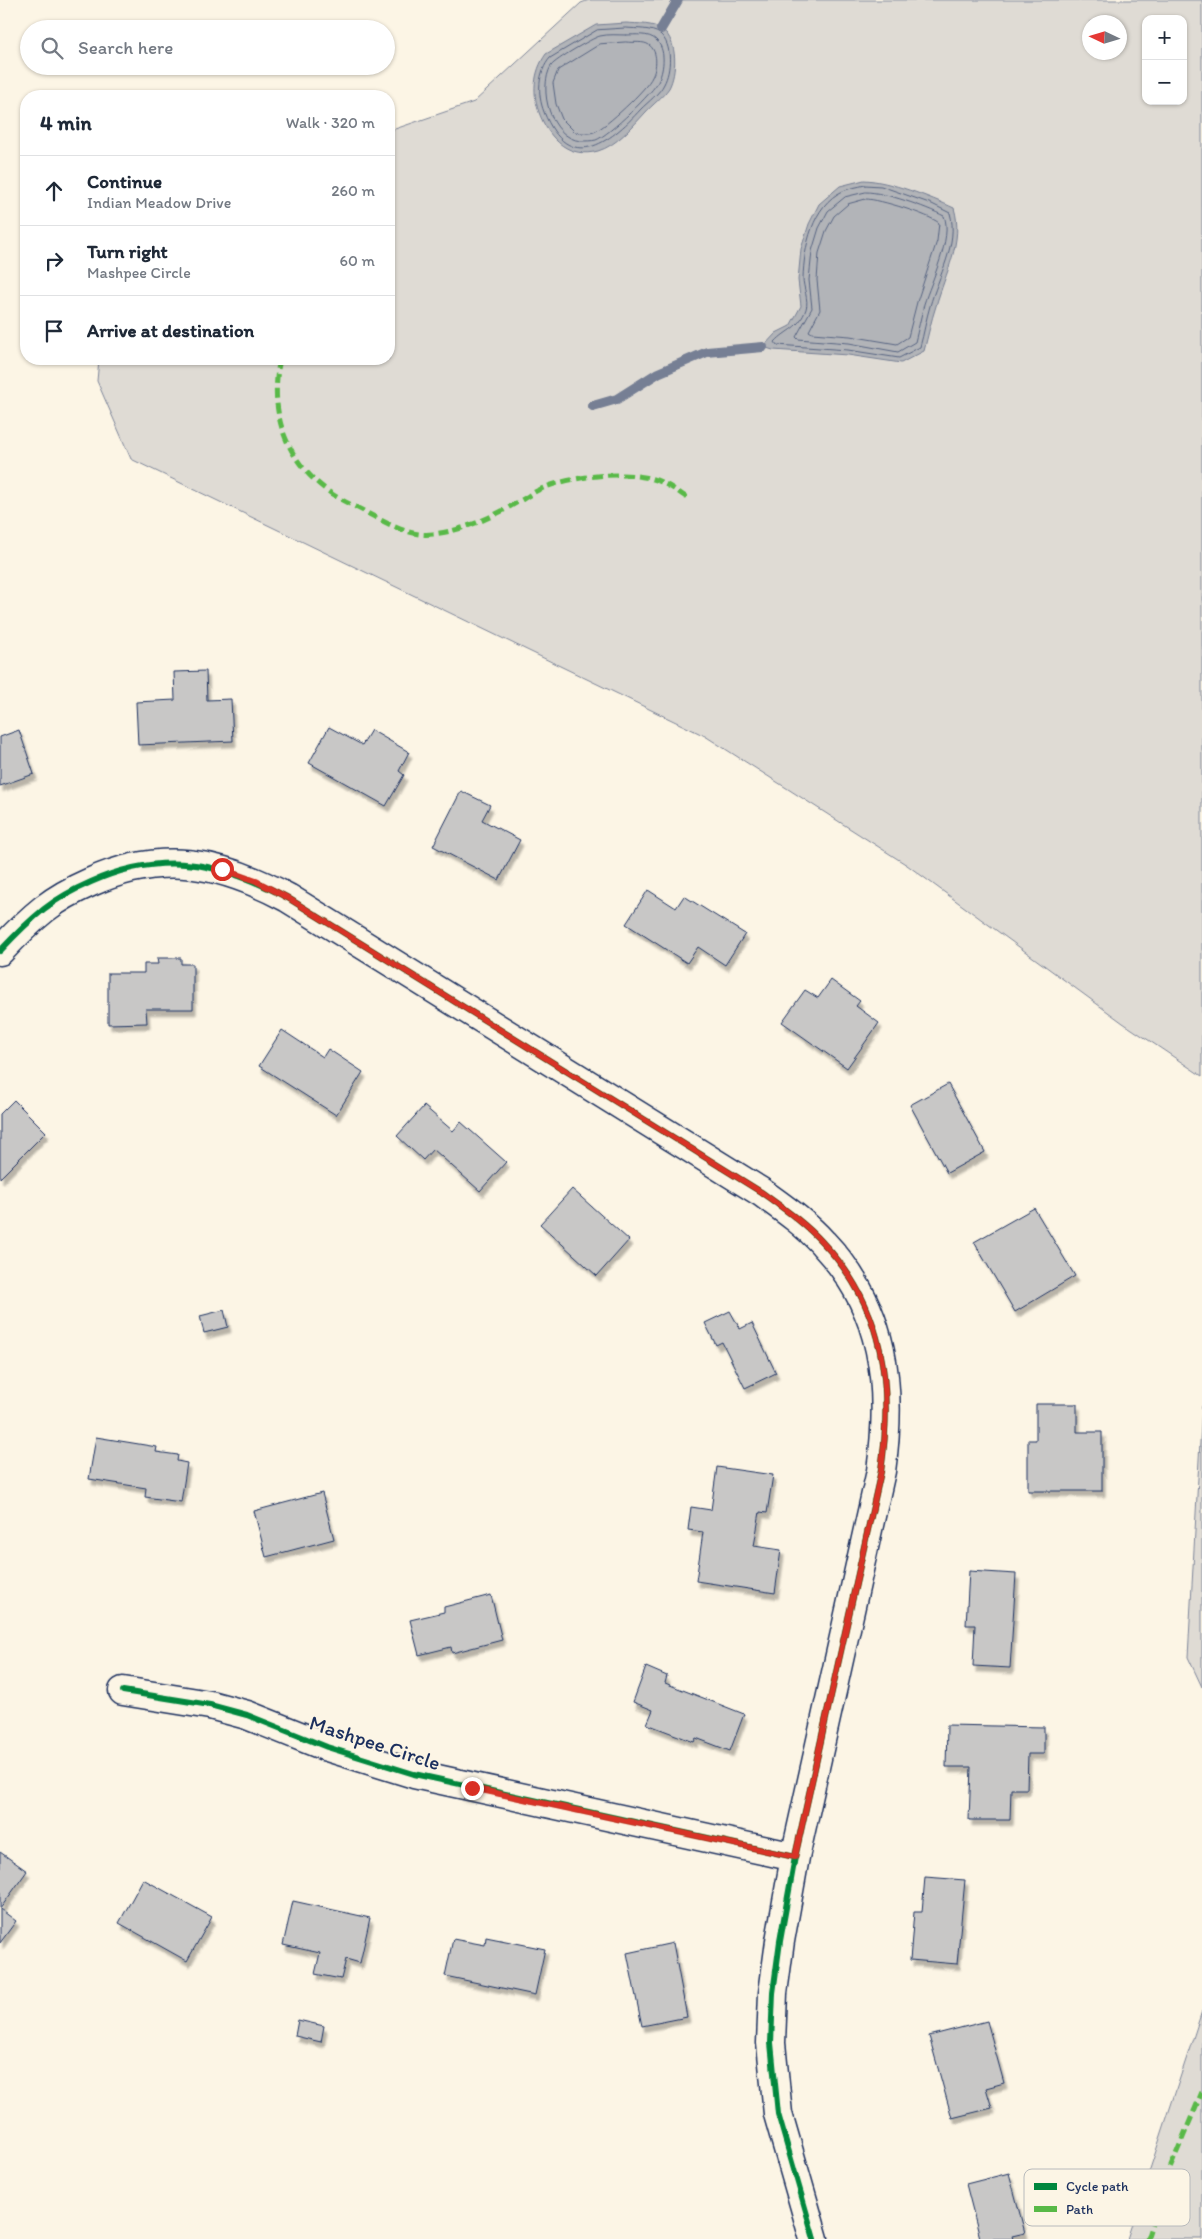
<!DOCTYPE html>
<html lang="en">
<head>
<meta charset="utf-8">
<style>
	:root { --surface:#fff; --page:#f2f2f3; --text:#1f2937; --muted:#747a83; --line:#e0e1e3 }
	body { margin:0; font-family:Itim,sans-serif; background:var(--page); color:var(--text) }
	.controls { position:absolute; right:15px; top:15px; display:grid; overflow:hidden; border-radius:10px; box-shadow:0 1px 4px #0004 }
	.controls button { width:45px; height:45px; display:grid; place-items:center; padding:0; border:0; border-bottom:1px solid var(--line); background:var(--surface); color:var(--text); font:25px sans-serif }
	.compass { position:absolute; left:1082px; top:15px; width:45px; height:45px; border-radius:50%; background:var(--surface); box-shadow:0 1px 4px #0004; rotate:274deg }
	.stop { position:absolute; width:15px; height:15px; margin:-11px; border:4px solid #d93025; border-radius:50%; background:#fff }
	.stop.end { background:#d93025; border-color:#fff; box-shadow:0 1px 5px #0008 }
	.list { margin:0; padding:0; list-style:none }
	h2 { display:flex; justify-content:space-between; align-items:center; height:65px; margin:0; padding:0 20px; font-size:21px }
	h2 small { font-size:16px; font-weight:400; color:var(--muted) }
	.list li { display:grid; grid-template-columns:32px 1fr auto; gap:15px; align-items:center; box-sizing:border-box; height:70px; padding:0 20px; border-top:1px solid var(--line) }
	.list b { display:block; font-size:19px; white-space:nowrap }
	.list p { margin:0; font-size:16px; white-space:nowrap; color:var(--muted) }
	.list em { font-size:16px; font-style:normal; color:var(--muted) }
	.icon { flex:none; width:28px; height:28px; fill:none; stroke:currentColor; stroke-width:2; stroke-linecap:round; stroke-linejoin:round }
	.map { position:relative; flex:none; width:1202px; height:2239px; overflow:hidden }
	.search { position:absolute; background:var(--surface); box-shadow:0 1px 4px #0004; left:20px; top:20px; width:375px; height:55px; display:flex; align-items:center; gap:12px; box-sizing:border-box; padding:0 18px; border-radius:28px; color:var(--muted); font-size:19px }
	.panel { position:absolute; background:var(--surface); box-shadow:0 1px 4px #0004; left:20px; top:90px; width:375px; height:275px; border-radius:20px }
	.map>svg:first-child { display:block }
	.green { fill:#dfdbd4; stroke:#7d8599; fill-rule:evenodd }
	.water { fill:#b2b4b8; stroke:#767f94 }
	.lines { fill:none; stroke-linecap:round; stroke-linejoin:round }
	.shore { stroke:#576482; stroke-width:1 }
	.stream { stroke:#767f94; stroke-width:10 }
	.building { fill:#c8c7c6; stroke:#1b2f5e; filter:url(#shadow) }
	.minor-casing { stroke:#1b2f5e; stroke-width:31 }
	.minor { stroke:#fcf5e5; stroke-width:28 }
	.quiet { stroke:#58b947; stroke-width:5; stroke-dasharray:10 5; stroke-linecap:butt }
	.cycleway-casing { stroke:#fcf5e5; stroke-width:9 }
	.cycleway { stroke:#00873e; stroke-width:6 }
	.route { stroke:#d93025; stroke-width:6 }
	.labels { text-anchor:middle; stroke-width:4; stroke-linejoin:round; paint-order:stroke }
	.street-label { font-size:21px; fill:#1b2f5e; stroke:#fcf5e5 }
	.key { fill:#fcf5e5; stroke:#b8babc; stroke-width:1 }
	.key-label { font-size:14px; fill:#1b2f5e }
</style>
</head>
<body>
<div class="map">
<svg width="1202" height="2239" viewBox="0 0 1202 2239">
	<defs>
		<filter id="shadow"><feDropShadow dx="3" dy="5.5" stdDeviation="1" flood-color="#0004"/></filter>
	</defs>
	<rect width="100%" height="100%" fill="#fcf5e5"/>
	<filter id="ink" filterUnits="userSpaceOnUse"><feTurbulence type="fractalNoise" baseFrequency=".02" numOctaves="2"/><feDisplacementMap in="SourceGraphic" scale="10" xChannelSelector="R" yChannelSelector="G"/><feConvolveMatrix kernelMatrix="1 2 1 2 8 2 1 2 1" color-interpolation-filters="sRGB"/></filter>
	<g filter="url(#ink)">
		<path class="green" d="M589 0H1202V1076L1123 1023 907 865 705 736 131 459 97 381 99 359H389V131L474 102 581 3ZM1146 19H1183V101H1146ZM1090 22H1120V52H1090Z
			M1202 1406V1687L1188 1657Z
			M1202 2011V2239H1127Z"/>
		<path class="water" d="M626 23C638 24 653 23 663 30 678 42 677 73 669 88 663 97 652 105 645 113 633 126 616 146 598 151 570 159 550 140 540 115 532 95 533 72 546 54L596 25Z
			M864 180C890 181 930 197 954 208 964 241 945 274 936 306 931 321 928 336 924 351L901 363 848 355 773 350 763 347 776 333 790 326 801 306 798 280 801 249 809 224 819 204 840 186Z"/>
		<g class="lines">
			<path class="shore" d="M626 28C637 29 651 28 660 34 673 45 671 71 664 84 660 93 648 102 641 109 609 144 569 174 544 112 537 94 538 72 550 58L597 30Z
				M626 35C635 35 649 33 656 40 666 49 664 68 659 80 654 92 609 135 596 140 592 141 585 141 581 141 550 138 538 89 551 66 555 60 592 38 600 36 608 34 618 35 626 35Z
				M626 42C633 43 644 41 649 45 658 51 657 68 652 77 647 89 606 127 594 132 588 134 581 133 575 132L562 119 556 104 553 83 558 70 600 44Z
				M865 185 881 186 932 204 950 213C959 243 938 277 930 306 926 319 924 333 920 347L899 358 848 350 777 345 775 342C787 329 799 329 806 309 809 300 803 287 803 278 804 248 812 205 843 191 849 188 858 187 865 185Z
				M866 192C885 192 926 207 944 216 953 237 931 282 924 304 921 317 918 330 915 342L898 352 849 343 798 339 796 337 812 308 809 280 812 251 819 228 828 211 845 197Z
				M866 199C879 199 930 215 939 223L937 241 917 302 908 337 897 344 850 336 812 333 809 331 820 310 817 280 819 253 826 231 834 216 848 204Z"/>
			<path class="stream" d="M661 29 678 0
				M593 406 617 399 658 373 707 352 763 347"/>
		</g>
		<path class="building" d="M206 671 207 700 231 699 233 741 138 745 136 702 175 700 174 672Z
			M329 727 362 745 371 730 409 752 399 771 404 775 386 806 309 763Z
			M19 730 34 774 0 786V737Z
			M461 791 490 805 482 820 520 840 499 880 433 846Z
			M648 890 676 908 684 896 745 934 725 965 698 947 687 963 626 924Z
			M157 958H181V964H193V1009H146L147 1023 108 1024V973H144V964H158Z
			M831 980 860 1001 856 1006 879 1023 847 1068 782 1022 805 990 818 998Z
			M282 1030 323 1057 328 1049 363 1072 336 1115 259 1066Z
			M948 1084 985 1152 947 1173 910 1105Z
			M14 1100 46 1132 0 1178V1114Z
			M424 1106 453 1131 461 1122 506 1162 480 1191 433 1149 423 1160 397 1136Z
			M572 1189 629 1240 597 1276 540 1224Z
			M1034 1208 1075 1276 1015 1312 974 1242Z
			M224 1310 228 1327 204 1333 200 1316Z
			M730 1311 740 1329 752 1323 776 1373 745 1388 722 1342 716 1345 705 1323Z
			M1036 1404H1077V1432H1102V1491H1028V1440H1036Z
			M96 1437 157 1447 156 1452 178 1455 177 1461 187 1463 181 1502 145 1497 146 1488 89 1479Z
			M717 1467 773 1475 767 1513 760 1512 754 1546 781 1550 775 1593 696 1581 703 1532 688 1530 691 1507 711 1510Z
			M322 1493 334 1539 266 1557 254 1511Z
			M969 1571 1016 1574 1010 1668 973 1666 975 1625H966Z
			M491 1595 502 1640 452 1653 451 1647 419 1655 410 1620 444 1612V1607Z
			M646 1667 667 1676 665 1683 744 1714 730 1751 696 1738 694 1742 647 1724 653 1710 633 1702Z
			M947 1725 1044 1727V1754H1028L1027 1789H1011L1010 1820H969L971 1767H946Z
			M0 1852 27 1871 0 1909Z
			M925 1877 965 1880 957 1964 910 1960 914 1912H922Z
			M143 1879 212 1917 187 1961 119 1923Z
			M293 1901 370 1918 360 1963 346 1959 341 1979 315 1974 320 1953 283 1945Z
			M0 1909 16 1921 0 1943Z
			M486 1937 545 1949 535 1995 445 1976 453 1939 485 1945Z
			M673 1943 687 2017 642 2026 627 1953Z
			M298 2020 324 2026 321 2042 295 2036Z
			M987 2021 1004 2083 986 2088 992 2108 952 2118 929 2036Z
			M1009 2173 1025 2233 1012 2236 1013 2239H976L980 2238 966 2184Z"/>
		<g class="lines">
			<defs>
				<path id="minor" d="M0 951C14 936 29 921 44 909 58 898 75 889 91 882 162 850 221 862 288 898L761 1192C783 1208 805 1223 823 1243 885 1308 893 1386 881 1471L795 1857 780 1941 773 1993 771 2043 778 2114 814 2239
					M123 1691 210 1705 247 1715 327 1747 414 1774 795 1857"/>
			</defs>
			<use href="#minor" class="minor-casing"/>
			<use href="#minor" class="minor"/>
			<path class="quiet" d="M280 359C268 412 286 463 332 494 344 502 357 507 369 514 389 524 410 537 433 534 462 531 493 517 518 502 526 498 533 492 541 489 570 476 634 468 663 483 672 487 681 494 689 499
				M1147 2239 1169 2171 1202 2092"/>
			<defs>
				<path id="cycleway" d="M0 951C14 936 29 921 44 909 58 898 75 889 91 882 162 850 221 862 288 898L761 1192C783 1208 805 1223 823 1243 885 1308 893 1386 881 1471L795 1857 780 1941 773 1993 771 2043 778 2114 814 2239
					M123 1691 210 1705 247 1715 327 1747 414 1774 795 1857"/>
			</defs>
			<use href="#cycleway" class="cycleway-casing"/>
			<use href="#cycleway" class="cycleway"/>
		</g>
	</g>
	<g class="lines" filter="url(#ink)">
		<path class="route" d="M222 869 256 881 288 898 761 1192C783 1208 805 1223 823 1243 885 1308 893 1386 881 1471L795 1857 472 1788"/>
	</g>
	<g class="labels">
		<g class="street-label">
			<text transform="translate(375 1743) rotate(18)" y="7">Mashpee Circle</text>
		</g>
	</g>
	<rect x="1024" y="2169" width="166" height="57" rx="8" class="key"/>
	<rect x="1034" y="2183" width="23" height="7" fill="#00873e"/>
	<rect x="1034" y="2206" width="23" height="6" fill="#58b947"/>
	<g class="key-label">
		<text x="1066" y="2191">Cycle path</text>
		<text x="1066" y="2214">Path</text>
	</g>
</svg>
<div class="controls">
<button>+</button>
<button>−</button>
</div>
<svg class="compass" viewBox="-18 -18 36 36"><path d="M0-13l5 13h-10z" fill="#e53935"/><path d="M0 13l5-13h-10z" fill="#747a83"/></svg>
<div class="stop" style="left:222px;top:869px"></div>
<div class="stop end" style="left:472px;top:1788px"></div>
<div class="search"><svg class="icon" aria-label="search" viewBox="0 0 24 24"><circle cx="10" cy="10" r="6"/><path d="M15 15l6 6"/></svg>Search here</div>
<section class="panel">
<h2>4 min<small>Walk · 320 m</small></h2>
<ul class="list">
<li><svg class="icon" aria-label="ahead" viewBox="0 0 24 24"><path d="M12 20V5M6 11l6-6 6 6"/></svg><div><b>Continue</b><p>Indian Meadow Drive</p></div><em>260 m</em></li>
<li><svg class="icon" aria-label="right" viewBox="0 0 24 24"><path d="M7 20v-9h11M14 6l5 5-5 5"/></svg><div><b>Turn right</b><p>Mashpee Circle</p></div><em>60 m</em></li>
<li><svg class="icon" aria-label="arrive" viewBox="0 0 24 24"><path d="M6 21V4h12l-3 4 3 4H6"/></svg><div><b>Arrive at destination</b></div></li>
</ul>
</section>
</div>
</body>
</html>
